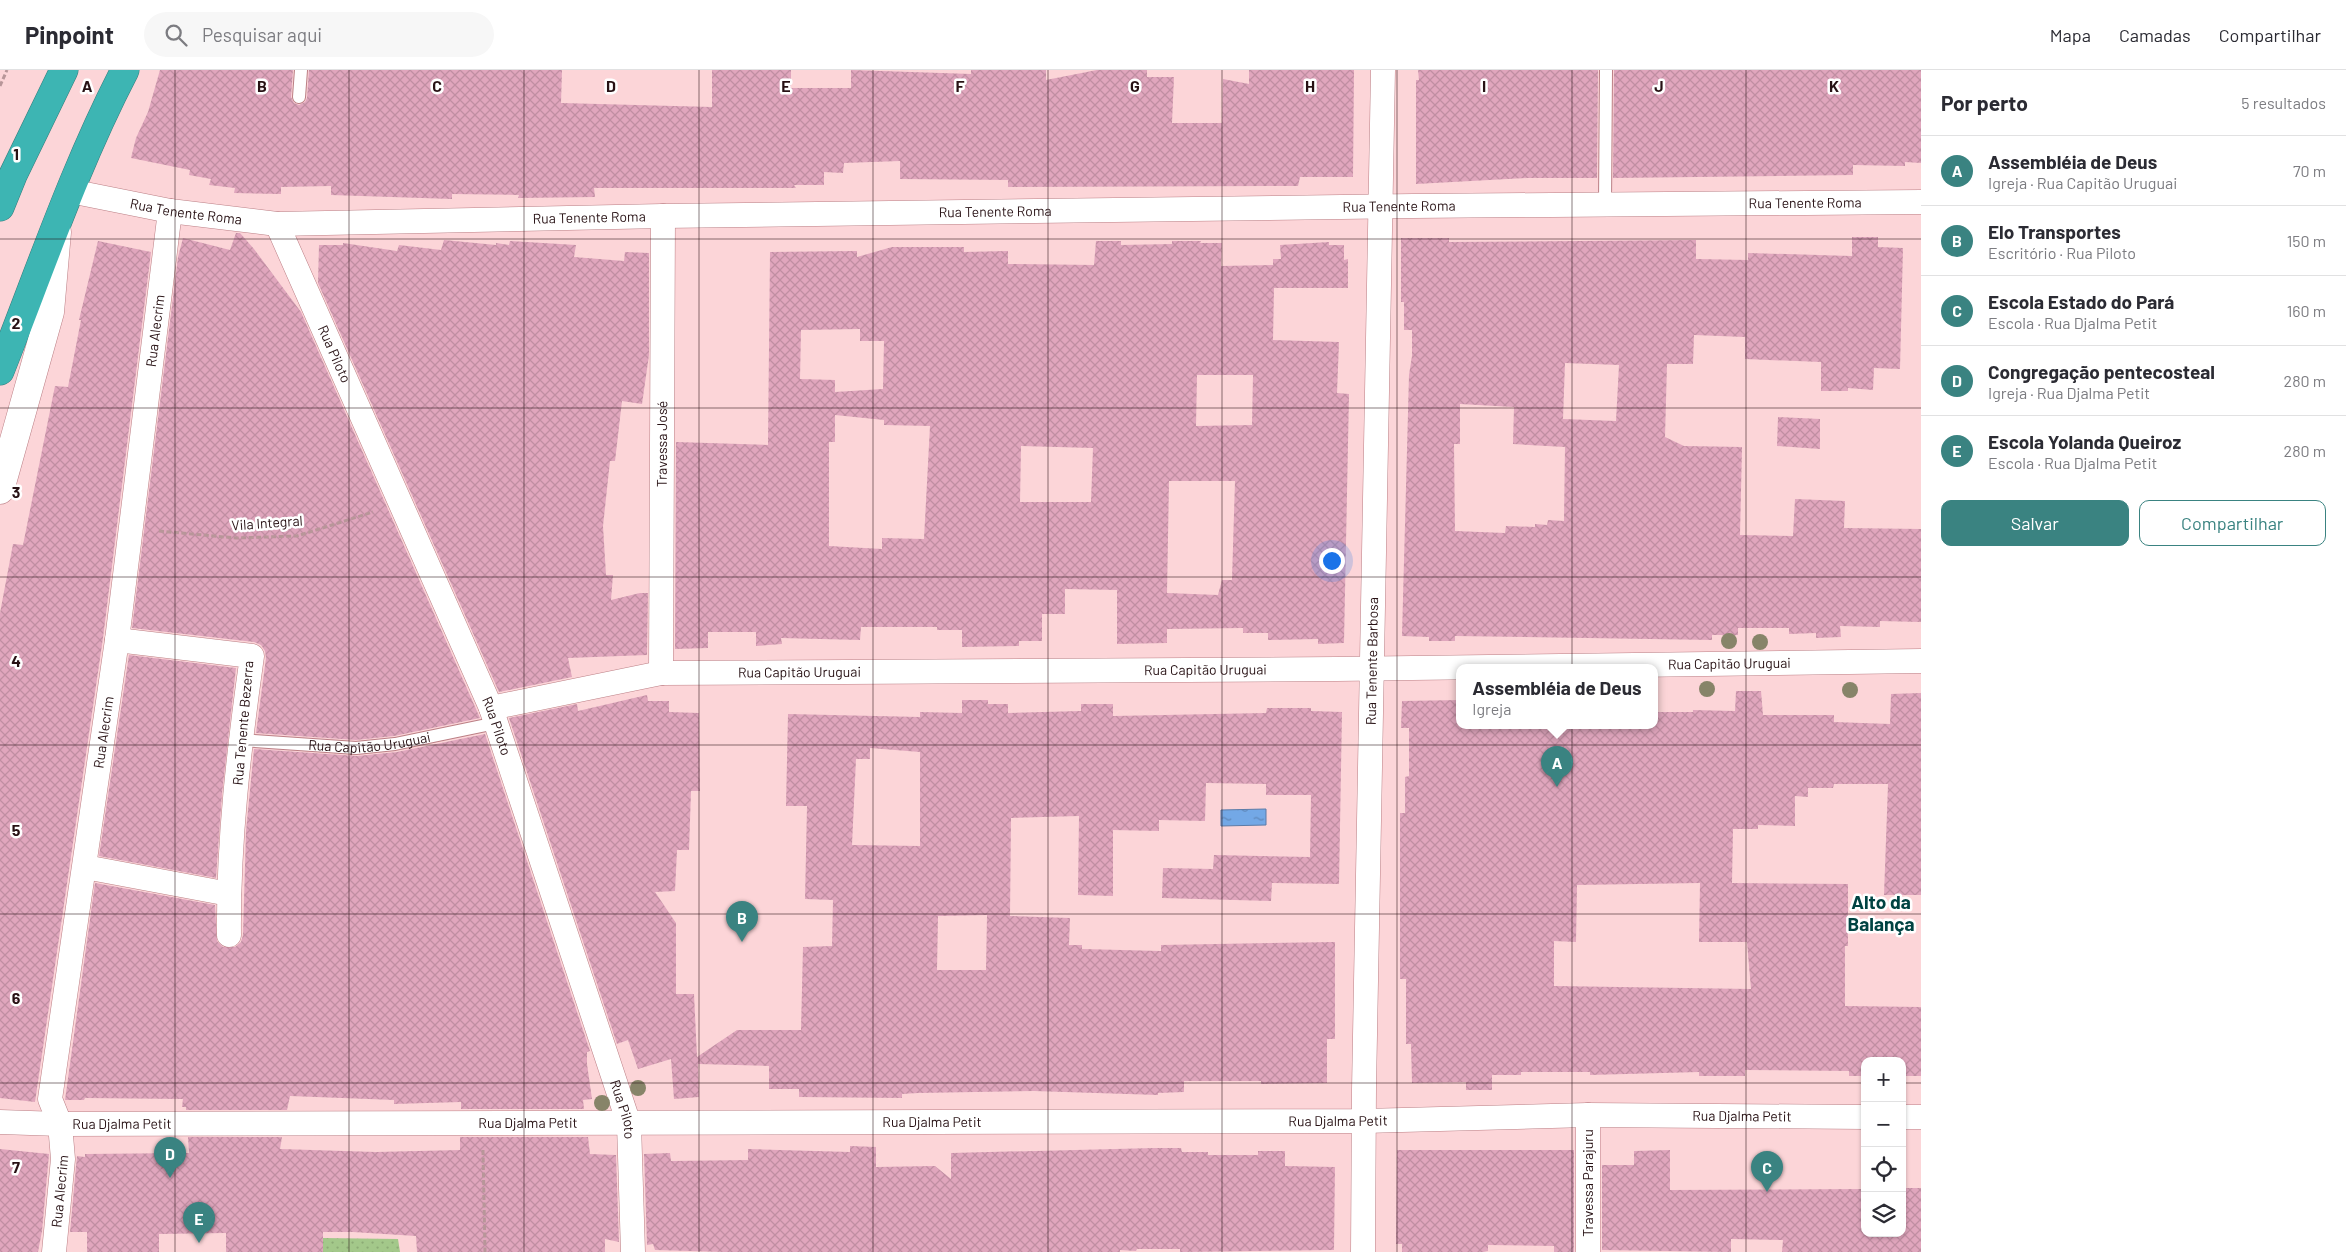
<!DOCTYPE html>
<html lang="pt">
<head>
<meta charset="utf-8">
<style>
	:root { --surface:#fff; --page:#f7f7f7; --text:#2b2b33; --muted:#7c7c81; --line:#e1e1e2; --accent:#3a8381 }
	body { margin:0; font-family:Barlow,sans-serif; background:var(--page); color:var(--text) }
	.controls { position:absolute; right:15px; bottom:15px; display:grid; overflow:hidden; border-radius:10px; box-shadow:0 1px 4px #0004 }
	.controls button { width:45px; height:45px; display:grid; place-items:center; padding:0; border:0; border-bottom:1px solid var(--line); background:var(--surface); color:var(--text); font:25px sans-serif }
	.you { position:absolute; left:1331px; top:490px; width:18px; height:18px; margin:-12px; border:4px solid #fff; border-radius:50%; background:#1a73e8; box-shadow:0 0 0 8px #1a73e833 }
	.badge { display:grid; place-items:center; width:32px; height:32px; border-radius:50%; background:var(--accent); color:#fff; font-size:16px; font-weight:700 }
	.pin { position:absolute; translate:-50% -41px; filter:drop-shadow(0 1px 2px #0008) }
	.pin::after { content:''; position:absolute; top:26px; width:18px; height:15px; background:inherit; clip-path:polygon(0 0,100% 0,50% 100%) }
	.popup { position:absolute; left:1456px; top:594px; width:202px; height:65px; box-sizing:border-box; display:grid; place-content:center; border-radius:10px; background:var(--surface); filter:drop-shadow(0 1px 4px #0005); font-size:16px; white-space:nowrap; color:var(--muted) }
	.popup b { font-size:19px; color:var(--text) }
	.popup::after { content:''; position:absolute; left:50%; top:100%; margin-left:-10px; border:10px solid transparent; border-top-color:var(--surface) }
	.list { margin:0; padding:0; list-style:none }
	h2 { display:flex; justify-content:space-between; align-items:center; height:65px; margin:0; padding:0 20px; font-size:21px }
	h2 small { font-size:16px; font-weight:400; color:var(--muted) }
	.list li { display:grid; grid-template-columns:32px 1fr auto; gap:15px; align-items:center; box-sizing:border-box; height:70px; padding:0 20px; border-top:1px solid var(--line) }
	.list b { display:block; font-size:19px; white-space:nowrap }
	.list p { margin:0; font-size:16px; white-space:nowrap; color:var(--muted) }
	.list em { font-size:16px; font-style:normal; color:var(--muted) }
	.actions { display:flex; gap:10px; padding:15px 20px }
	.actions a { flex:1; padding:11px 0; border:1px solid var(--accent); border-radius:10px; text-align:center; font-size:18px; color:var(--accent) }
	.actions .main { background:var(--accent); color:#fff }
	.icon { flex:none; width:28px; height:28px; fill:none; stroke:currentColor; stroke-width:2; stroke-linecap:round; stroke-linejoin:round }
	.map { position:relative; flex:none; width:1921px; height:1182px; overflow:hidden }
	header { display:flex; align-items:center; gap:30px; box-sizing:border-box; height:70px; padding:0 25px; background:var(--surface); border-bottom:1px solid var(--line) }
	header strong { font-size:24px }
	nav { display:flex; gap:28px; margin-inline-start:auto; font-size:18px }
	.search { width:350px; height:45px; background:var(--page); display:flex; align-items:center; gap:12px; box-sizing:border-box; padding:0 18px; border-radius:28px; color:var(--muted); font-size:19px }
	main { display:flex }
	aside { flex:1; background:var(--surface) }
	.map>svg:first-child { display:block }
	.grass { fill:url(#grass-dots) }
	.water { fill:url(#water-ripples); stroke:#5c7ba7 }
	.building { fill:url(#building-cross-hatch); fill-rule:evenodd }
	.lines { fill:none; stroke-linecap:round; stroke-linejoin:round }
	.lane-casing { stroke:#bb7f85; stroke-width:14 }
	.street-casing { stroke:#bb7f85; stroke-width:25 }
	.secondary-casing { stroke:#bb7f85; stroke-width:29 }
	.highway-casing { stroke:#357c7b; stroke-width:29 }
	.path { stroke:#b89699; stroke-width:3; stroke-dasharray:5 2.5; stroke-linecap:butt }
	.lane { stroke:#fff; stroke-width:12 }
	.street { stroke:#fff; stroke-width:24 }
	.secondary { stroke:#fff; stroke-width:28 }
	.highway { stroke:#3db5b3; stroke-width:28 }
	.tree { fill:#878469 }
	.grid { fill:none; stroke:#271114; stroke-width:1; stroke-opacity:0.55 }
	.labels { text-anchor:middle; stroke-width:5; stroke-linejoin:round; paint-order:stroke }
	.street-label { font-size:14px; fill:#271114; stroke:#fff }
	.district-label { font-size:19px; font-weight:bold; fill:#004342; stroke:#fff }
	.grid-label { font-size:16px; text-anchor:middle; font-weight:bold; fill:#271114; stroke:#fff; stroke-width:5; stroke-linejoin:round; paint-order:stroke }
</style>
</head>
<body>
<header>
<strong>Pinpoint</strong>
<div class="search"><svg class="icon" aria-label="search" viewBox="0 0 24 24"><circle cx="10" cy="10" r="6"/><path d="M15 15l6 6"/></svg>Pesquisar aqui</div>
<nav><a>Mapa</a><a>Camadas</a><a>Compartilhar</a></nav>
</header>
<main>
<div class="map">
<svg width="1921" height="1182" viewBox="0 0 1921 1182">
	<defs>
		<pattern id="grass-dots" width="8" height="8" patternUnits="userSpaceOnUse" patternTransform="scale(1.25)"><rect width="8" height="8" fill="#a3c88a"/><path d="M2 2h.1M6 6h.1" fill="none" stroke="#8cab76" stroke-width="1.8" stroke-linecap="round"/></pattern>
		<pattern id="water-ripples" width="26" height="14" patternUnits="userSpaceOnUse" patternTransform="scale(1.25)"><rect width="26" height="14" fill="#73a8e6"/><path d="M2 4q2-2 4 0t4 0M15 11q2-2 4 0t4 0" fill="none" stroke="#5e87b9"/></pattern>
		<pattern id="building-cross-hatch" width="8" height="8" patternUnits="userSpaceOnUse" patternTransform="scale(1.25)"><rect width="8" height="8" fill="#e0a6bd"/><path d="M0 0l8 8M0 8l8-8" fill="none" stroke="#c08ea2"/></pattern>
	</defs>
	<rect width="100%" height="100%" fill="#fcd5d8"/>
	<path class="grass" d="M323 1168 398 1169 400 1182H323Z"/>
	<path class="water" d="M1266 739V755L1221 756V740Z"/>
	<path class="building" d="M160 0H293L291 27 294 33 299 35 305 32 307 28 309 0H562L561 33 712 37V0H791V18H851V0L971 4V0H1046V10L1097 0H1147V7H1174L1172 53H1222L1223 9 1249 14V0H1354L1353 107H1300L1298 116 1008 117V110L900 109V91L844 93 843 103 824 102V115H794L796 118H594L595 127 518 128 519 125 452 124V129L331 125V116L281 117V124L234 123 235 118 209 115 211 109 189 105 190 100 131 88 136 68 148 42Z
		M1418 0H1598L1597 108H1527L1416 114V10H1419Z
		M1614 0H1921V93L1905 92V96L1853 95V105L1613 108Z
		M236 163H240L254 179 301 242 480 648 394 666 356 670 256 663 266 588 265 581 261 575 254 572 132 558 178 187 183 168 230 180Z
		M1852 167H1878V177L1903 178 1900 299 1874 298 1873 320 1848 318V321H1821V292L1745 289V267L1694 265 1693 294H1667L1665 367 1684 376 1742 377 1740 465 1793 466 1795 429 1845 431 1844 458 1921 459V552L1880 551V557L1840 556 1841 567 1816 568V563L1789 564V558H1738V565H1712V570L1455 566V571H1429V567L1402 566 1409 305 1412 286V260H1404V232H1401V168H1449V172L1696 170V189L1748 190V183L1852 186ZM1565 293 1619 295 1616 351 1563 349ZM1460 334 1514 337 1513 374 1565 377 1564 451 1548 450 1547 455 1535 454V457L1506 456 1505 463 1455 461 1454 374H1460Z
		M444 170 496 175V173L509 175 510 171 576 175 574 187 624 191 625 182 649 183V285L642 334 622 331 615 391H610L603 456 606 505H613L611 530 640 523H648L647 585 568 588 572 607 499 622 318 213 319 175H343V173L397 181 399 175 441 180Z
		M98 171 151 182 103 568 35 1032 0 1028V543L13 474 23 475 55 316 68 317 81 250H79Z
		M1096 171H1121V175L1172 174V171H1201L1200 173H1222L1221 196 1273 195V189H1281L1280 175 1329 172V175H1344V190L1348 189V218H1274L1273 270 1339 272 1337 323 1349 324 1344 573 1318 574V569L1268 570V563H1243V558L1167 559V573L1117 574V520L1065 519V544H1042V571H1019V576L962 577V560H937V557H861L860 570 781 568 782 574 756 576V562H708V578L675 579 676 372 768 375 770 182 857 181V187L892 177H964V182L1008 181V194L1094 195ZM860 259V271H884L883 319 835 322V310L800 309 801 260ZM1197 305H1253L1252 355 1196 356ZM835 345 884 350V355L930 356 924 469 882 468V479L829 476V372H835ZM1021 376 1093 378 1091 432H1020ZM1169 411H1235L1232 510H1222L1218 525 1167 523Z
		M1778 347 1820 349V379L1777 376Z
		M129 585 236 598 222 724 216 808 99 786Z
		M1736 621H1761L1763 645H1834V652L1890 654 1891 624 1921 623V825H1884L1888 714H1834L1833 718H1808V727L1795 726V756L1758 755V759H1733L1732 813 1848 814V876H1845V936L1921 937V1006H1902V991H1865V1006H1849V1001L1745 1000V1006H1699V1002L1590 1005V1002H1521V1005H1492V1020H1466V1012L1412 1013 1411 974H1406V909H1400V743H1405V707L1409 706V658H1401L1402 631 1460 630V656H1654V642H1693V640L1735 641ZM1700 813 1699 872H1747L1751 919 1554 916V871L1576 872 1577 815Z
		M647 625 648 631H669V642L699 643 700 721H691L689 780H677L675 821 655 822 676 853V924H694L697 987 737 960H801L803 877 832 876 833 830 805 829 807 736H786L788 644 920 647V642L962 643V630H988V634H1008V643L1081 641V634H1113V646L1266 643 1267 638H1311V641L1342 642 1339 814 1272 813 1271 831 1162 828 1163 798 1213 799 1214 785 1310 787 1311 725H1266V714L1206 713 1205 751 1159 750V761L1113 760V826L1078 825 1079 746 1011 748 1010 846 1070 848 1069 875H1082V879L1161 881V875L1335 872V969H1327V1013L1261 1014V1011H1184V1022L1158 1023V1025L1034 1021 918 1023 902 1024V1028L799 1027V1019H769V996L698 994 699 1027 674 1029 671 989 638 999 628 970 617 974 509 648 577 634 578 641ZM870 678 920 682V776L852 775 856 689H870ZM987 845 986 900H937L938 846Z
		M485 664 590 981 587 982V994L592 1029 583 1030 584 1039H461V1032L394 1034V1030L290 1026 287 1040H186V1037H182L183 1029 85 1028 84 1030H65L95 813 215 835 217 871 223 877H235L241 872 243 865 246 761 254 679 357 686 397 682Z
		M188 1067H282L280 1079 376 1082 460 1080V1067H588L590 1084 616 1085 619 1172 605 1169V1182H417L416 1166 353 1162H323V1182H226V1163L159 1164V1182H87V1162H70L77 1086 85 1087V1084L189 1083Z
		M850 1076 876 1077V1097L935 1096 951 1109V1083L1155 1078H1181L1182 1082H1208V1085H1258V1081H1285V1096L1335 1097 1334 1180 1180 1182V1179H1137L1136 1181 1120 1180V1182H725L655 1180 653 1174 647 1175 644 1084 670 1083 671 1091 748 1090V1079L850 1082Z
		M0 1079 49 1084 42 1161 38 1182H0Z
		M1397 1080H1574V1182H1554V1176L1488 1175V1181L1483 1182H1402V1174H1396Z
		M1670 1080V1120L1865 1119V1163H1902V1118H1921V1182H1782L1783 1170 1731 1169V1182L1602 1180V1095H1634V1081Z"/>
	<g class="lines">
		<defs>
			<g id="lane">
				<path d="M299 27 301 0"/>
				<path d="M1605 135 1606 0"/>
				<path id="s1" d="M241 670 356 678 395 674 496 653"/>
			</g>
			<g id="street">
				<path id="s2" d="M70 121 170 141 277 154 663 146 1413 136 1921 132"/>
				<path id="s3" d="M277 154 491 638 629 1054 633 1182"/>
				<path d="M117 570 252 586C239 678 228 772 229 865"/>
				<path id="s4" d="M661 603 663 146"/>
				<path id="s5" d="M491 638 661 603 1337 599 1921 591"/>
				<path d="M85 797 229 824"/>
				<path d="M1588 1045V1182"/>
				<path d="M1902 1047H1921"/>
				<path id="s6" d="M0 1052 60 1054 1364 1051 1588 1045 1865 1047"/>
				<path id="s7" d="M54 1182 63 1089 60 1054 50 1029 117 570 170 141"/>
				<path id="s8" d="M1363 1182 1364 1019 1383 0"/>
			</g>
			<path id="secondary" d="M0 420 50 242 57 162"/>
			<path id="highway" d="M0 137 13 105 64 0
				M0 301C40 200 75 96 125 0"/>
		</defs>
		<use href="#lane" class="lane-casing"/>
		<use href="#street" class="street-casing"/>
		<use href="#secondary" class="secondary-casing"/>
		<use href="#highway" class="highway-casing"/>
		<path class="path" d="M0 16 7 0
			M159 461 236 468 297 466 373 442
			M483 1080 485 1182"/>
		<use href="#lane" class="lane"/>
		<use href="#street" class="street"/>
		<use href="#secondary" class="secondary"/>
		<use href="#highway" class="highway"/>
	</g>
	<g class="tree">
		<circle cx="1729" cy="571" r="8"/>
		<circle cx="1760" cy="572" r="8"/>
		<circle cx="1707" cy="619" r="8"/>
		<circle cx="1850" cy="620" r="8"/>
		<circle cx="638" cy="1018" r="8"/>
		<circle cx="602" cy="1033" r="8"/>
	</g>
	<path class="grid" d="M175 0V1182M349 0V1182M524 0V1182M699 0V1182M873 0V1182M1048 0V1182M1222 0V1182M1397 0V1182M1572 0V1182M1746 0V1182M0 169H1921M0 338H1921M0 507H1921M0 675H1921M0 844H1921M0 1013H1865M1902 1013H1921"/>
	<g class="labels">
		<g class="street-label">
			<text dy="5" stroke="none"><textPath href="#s2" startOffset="1738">Rua Tenente Roma</textPath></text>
			<text dy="5" stroke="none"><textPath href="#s2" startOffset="1332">Rua Tenente Roma</textPath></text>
			<text dy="5" stroke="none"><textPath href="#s2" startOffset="118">Rua Tenente Roma</textPath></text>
			<text dy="5" stroke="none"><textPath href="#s2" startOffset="928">Rua Tenente Roma</textPath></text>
			<text dy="5" stroke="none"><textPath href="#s2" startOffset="522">Rua Tenente Roma</textPath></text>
			<text dy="5" stroke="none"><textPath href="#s7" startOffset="931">Rua Alecrim</textPath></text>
			<text dy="5" stroke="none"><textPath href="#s3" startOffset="142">Rua Piloto</textPath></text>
			<text dy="5" stroke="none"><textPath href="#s4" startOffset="229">Travessa José</textPath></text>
			<text transform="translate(267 453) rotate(-4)" y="5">Vila Integral</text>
			<text dy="5" stroke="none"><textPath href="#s8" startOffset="591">Rua Tenente Barbosa</textPath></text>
			<text dy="5" stroke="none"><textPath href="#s5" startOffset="1242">Rua Capitão Uruguai</textPath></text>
			<text dy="5" stroke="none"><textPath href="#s5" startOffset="718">Rua Capitão Uruguai</textPath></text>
			<text dy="5" stroke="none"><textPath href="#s5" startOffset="312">Rua Capitão Uruguai</textPath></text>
			<text transform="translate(243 653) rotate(-85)" y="5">Rua Tenente Bezerra</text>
			<text dy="5" stroke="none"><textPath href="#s3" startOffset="548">Rua Piloto</textPath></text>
			<text dy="5" stroke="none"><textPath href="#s7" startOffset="526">Rua Alecrim</textPath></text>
			<text dy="5" stroke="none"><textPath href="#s1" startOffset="129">Rua Capitão Uruguai</textPath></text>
			<text dy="5" stroke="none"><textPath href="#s3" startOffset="952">Rua Piloto</textPath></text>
			<text dy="5" stroke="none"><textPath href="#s6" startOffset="1742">Rua Djalma Petit</textPath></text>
			<text dy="5" stroke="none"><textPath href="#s6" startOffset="1338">Rua Djalma Petit</textPath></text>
			<text dy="5" stroke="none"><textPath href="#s6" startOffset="932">Rua Djalma Petit</textPath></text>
			<text dy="5" stroke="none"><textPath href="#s6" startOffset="122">Rua Djalma Petit</textPath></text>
			<text dy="5" stroke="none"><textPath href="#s6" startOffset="528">Rua Djalma Petit</textPath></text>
			<text transform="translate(1588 1113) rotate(-90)" y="5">Travessa Parajuru</text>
			<text dy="5" stroke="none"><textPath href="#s7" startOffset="61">Rua Alecrim</textPath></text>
		</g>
		<g class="district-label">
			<text x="1881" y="839">Alto da<tspan x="1881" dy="22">Balança</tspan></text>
		</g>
	</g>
	<g class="grid-label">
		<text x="87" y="22">A</text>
		<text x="262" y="22">B</text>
		<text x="437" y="22">C</text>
		<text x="611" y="22">D</text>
		<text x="786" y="22">E</text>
		<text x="960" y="22">F</text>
		<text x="1135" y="22">G</text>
		<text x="1310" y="22">H</text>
		<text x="1484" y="22">I</text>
		<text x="1659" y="22">J</text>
		<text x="1834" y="22">K</text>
		<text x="16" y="90">1</text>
		<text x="16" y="259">2</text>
		<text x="16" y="428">3</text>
		<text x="16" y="597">4</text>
		<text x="16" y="766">5</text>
		<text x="16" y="934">6</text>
		<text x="16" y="1103">7</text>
	</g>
</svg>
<div class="controls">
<button>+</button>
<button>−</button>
<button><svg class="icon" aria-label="locate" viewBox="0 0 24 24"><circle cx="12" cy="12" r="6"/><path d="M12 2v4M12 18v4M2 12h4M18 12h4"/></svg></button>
<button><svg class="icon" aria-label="layers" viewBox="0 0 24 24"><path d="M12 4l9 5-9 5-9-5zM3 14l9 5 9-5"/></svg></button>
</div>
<div class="you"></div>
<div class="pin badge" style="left:1557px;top:717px">A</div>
<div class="popup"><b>Assembléia de Deus</b>Igreja</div>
<div class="pin badge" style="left:742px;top:872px">B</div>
<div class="pin badge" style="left:1767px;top:1122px">C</div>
<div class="pin badge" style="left:170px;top:1108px">D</div>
<div class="pin badge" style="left:199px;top:1173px">E</div>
</div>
<aside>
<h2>Por perto<small>5 resultados</small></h2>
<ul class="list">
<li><span class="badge">A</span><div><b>Assembléia de Deus</b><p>Igreja · Rua Capitão Uruguai</p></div><em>70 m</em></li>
<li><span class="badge">B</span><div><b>Elo Transportes</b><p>Escritório · Rua Piloto</p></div><em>150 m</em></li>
<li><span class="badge">C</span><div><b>Escola Estado do Pará</b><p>Escola · Rua Djalma Petit</p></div><em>160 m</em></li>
<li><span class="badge">D</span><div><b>Congregação pentecosteal</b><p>Igreja · Rua Djalma Petit</p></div><em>280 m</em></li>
<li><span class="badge">E</span><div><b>Escola Yolanda Queiroz</b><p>Escola · Rua Djalma Petit</p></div><em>280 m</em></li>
</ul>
<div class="actions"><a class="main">Salvar</a><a>Compartilhar</a></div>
</aside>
</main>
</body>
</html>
